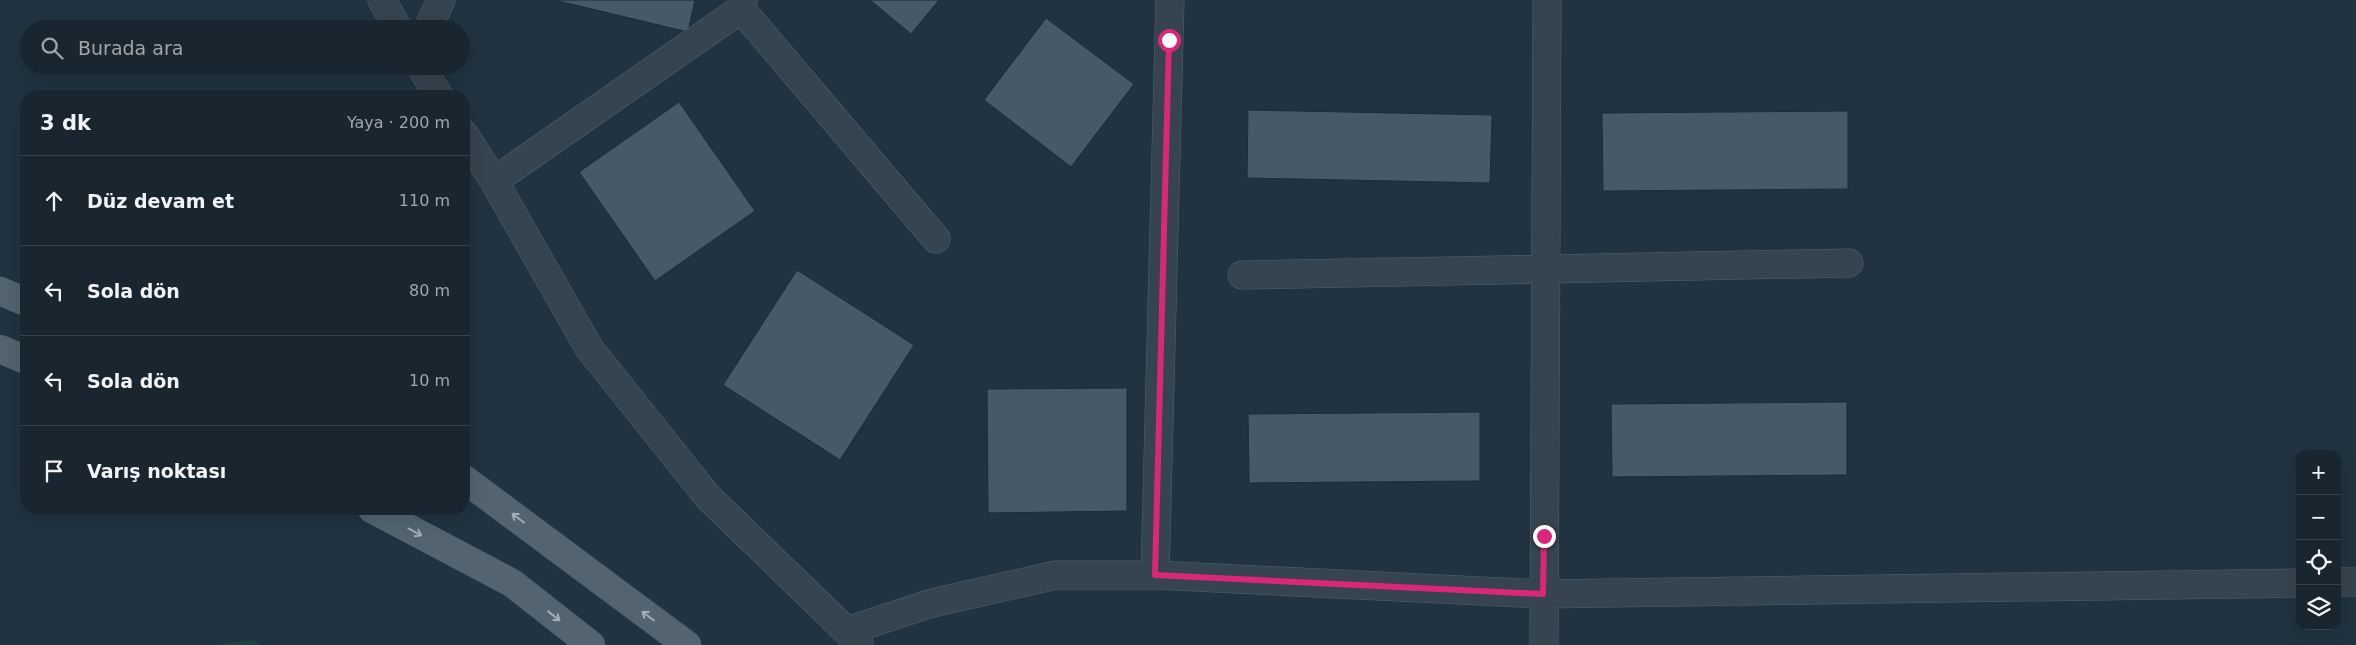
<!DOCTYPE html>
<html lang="tr">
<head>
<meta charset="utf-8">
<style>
	:root { --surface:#192630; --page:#222e38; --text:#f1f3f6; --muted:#9fa5ab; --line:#37434c }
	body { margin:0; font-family:"DejaVu Sans",sans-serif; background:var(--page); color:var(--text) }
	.controls { position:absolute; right:15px; bottom:15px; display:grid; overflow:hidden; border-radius:10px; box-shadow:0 5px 20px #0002 }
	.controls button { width:45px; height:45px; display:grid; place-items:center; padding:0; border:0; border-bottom:1px solid var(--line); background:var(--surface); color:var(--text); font:25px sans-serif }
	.stop { position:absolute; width:15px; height:15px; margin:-11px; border:4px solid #db2777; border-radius:50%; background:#fff }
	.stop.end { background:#db2777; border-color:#fff; box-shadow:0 1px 5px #0008 }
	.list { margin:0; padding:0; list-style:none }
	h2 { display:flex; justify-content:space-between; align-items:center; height:65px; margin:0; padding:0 20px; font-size:21px }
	h2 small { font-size:16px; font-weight:400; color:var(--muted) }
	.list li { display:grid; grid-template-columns:32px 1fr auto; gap:15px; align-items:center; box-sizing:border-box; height:90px; padding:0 20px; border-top:1px solid var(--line) }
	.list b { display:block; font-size:19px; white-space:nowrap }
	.list em { font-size:16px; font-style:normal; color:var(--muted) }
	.icon { flex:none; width:28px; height:28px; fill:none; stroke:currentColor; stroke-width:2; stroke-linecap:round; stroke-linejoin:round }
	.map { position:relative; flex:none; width:2356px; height:645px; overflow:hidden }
	.search { position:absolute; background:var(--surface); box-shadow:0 5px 20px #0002; left:20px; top:20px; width:450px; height:55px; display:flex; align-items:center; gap:12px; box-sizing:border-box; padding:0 18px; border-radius:28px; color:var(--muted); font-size:19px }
	.panel { position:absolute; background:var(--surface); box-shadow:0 5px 20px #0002; left:20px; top:90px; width:450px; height:425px; border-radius:20px }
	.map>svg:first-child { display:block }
	.green { fill:#23413f }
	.building { fill:#455966; stroke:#1d2b36 }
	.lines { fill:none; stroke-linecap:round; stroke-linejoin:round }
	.minor-casing { stroke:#54626d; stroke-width:29 }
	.major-casing { stroke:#42505b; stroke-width:29 }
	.minor { stroke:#36444f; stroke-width:28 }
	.major { stroke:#536470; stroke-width:28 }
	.oneway { stroke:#9eadb8 }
	.route { stroke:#db2777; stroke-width:6 }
</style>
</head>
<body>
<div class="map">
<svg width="2356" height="645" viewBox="0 0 2356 645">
	<rect width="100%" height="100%" fill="#213340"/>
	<path class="green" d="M254 640 261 645H209Z"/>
	<path class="building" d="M554 0H695L688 32Z
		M870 0H939L911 34Z
		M1046 18 1134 84 1071 167 984 100Z
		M679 102 755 211 655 281 579 172Z
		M1248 110 1492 115 1490 183 1247 178Z
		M1848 111V189L1603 191 1602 113Z
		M797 270 914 345 840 460 723 385Z
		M1127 388V511L988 513 987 389Z
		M1847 402V475L1612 477 1611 404Z
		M1480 412V481L1249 483 1248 414Z"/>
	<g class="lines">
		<defs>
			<path id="minor" d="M382 0 398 29
				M743 0 741 9 936 239
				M428 29 441 0
				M420 66 439 96
				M464 134 494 181 589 348 708 497 859 643
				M494 181 741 9
				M1242 275 1849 263
				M1155 575 1170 0
				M2337 582H2356
				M847 631 932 603 1056 575H1155L1543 594 2300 583
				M1544 645 1547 0"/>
			<path id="major" d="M0 291 26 302
				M0 349 26 360
				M464 479 687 645
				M372 509 512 583 591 645"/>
		</defs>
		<use href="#minor" class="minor-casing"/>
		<use href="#major" class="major-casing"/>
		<use href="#minor" class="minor"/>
		<use href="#major" class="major"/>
	</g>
	<defs><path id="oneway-shaft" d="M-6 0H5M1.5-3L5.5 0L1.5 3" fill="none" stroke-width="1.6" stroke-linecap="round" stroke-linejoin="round" transform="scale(1.25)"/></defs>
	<g class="oneway">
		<use href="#oneway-shaft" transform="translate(518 518) rotate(-143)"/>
		<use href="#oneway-shaft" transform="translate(415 532) rotate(28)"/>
		<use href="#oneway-shaft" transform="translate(554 616) rotate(38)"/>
		<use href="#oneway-shaft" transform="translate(648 616) rotate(-143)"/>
	</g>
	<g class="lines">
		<path class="route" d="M1169 40 1155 575 1543 594 1544 536"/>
	</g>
</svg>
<div class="controls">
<button>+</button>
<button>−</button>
<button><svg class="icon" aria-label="locate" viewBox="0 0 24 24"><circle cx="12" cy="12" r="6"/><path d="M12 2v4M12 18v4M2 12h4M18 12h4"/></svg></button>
<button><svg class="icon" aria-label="layers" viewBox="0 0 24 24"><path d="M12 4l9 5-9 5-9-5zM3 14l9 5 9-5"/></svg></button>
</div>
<div class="stop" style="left:1169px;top:40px"></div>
<div class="stop end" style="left:1544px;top:536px"></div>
<div class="search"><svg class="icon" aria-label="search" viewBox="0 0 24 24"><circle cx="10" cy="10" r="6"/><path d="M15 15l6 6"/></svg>Burada ara</div>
<section class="panel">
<h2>3 dk<small>Yaya · 200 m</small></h2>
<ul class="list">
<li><svg class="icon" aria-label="ahead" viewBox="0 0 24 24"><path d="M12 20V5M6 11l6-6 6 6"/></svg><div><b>Düz devam et</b></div><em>110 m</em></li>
<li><svg class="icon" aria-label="left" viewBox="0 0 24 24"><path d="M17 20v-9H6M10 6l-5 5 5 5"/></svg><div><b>Sola dön</b></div><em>80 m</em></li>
<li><svg class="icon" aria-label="left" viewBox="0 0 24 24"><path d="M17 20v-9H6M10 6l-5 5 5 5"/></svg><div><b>Sola dön</b></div><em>10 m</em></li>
<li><svg class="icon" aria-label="arrive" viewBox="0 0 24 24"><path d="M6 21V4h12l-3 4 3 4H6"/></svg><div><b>Varış noktası</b></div></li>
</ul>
</section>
</div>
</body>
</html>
